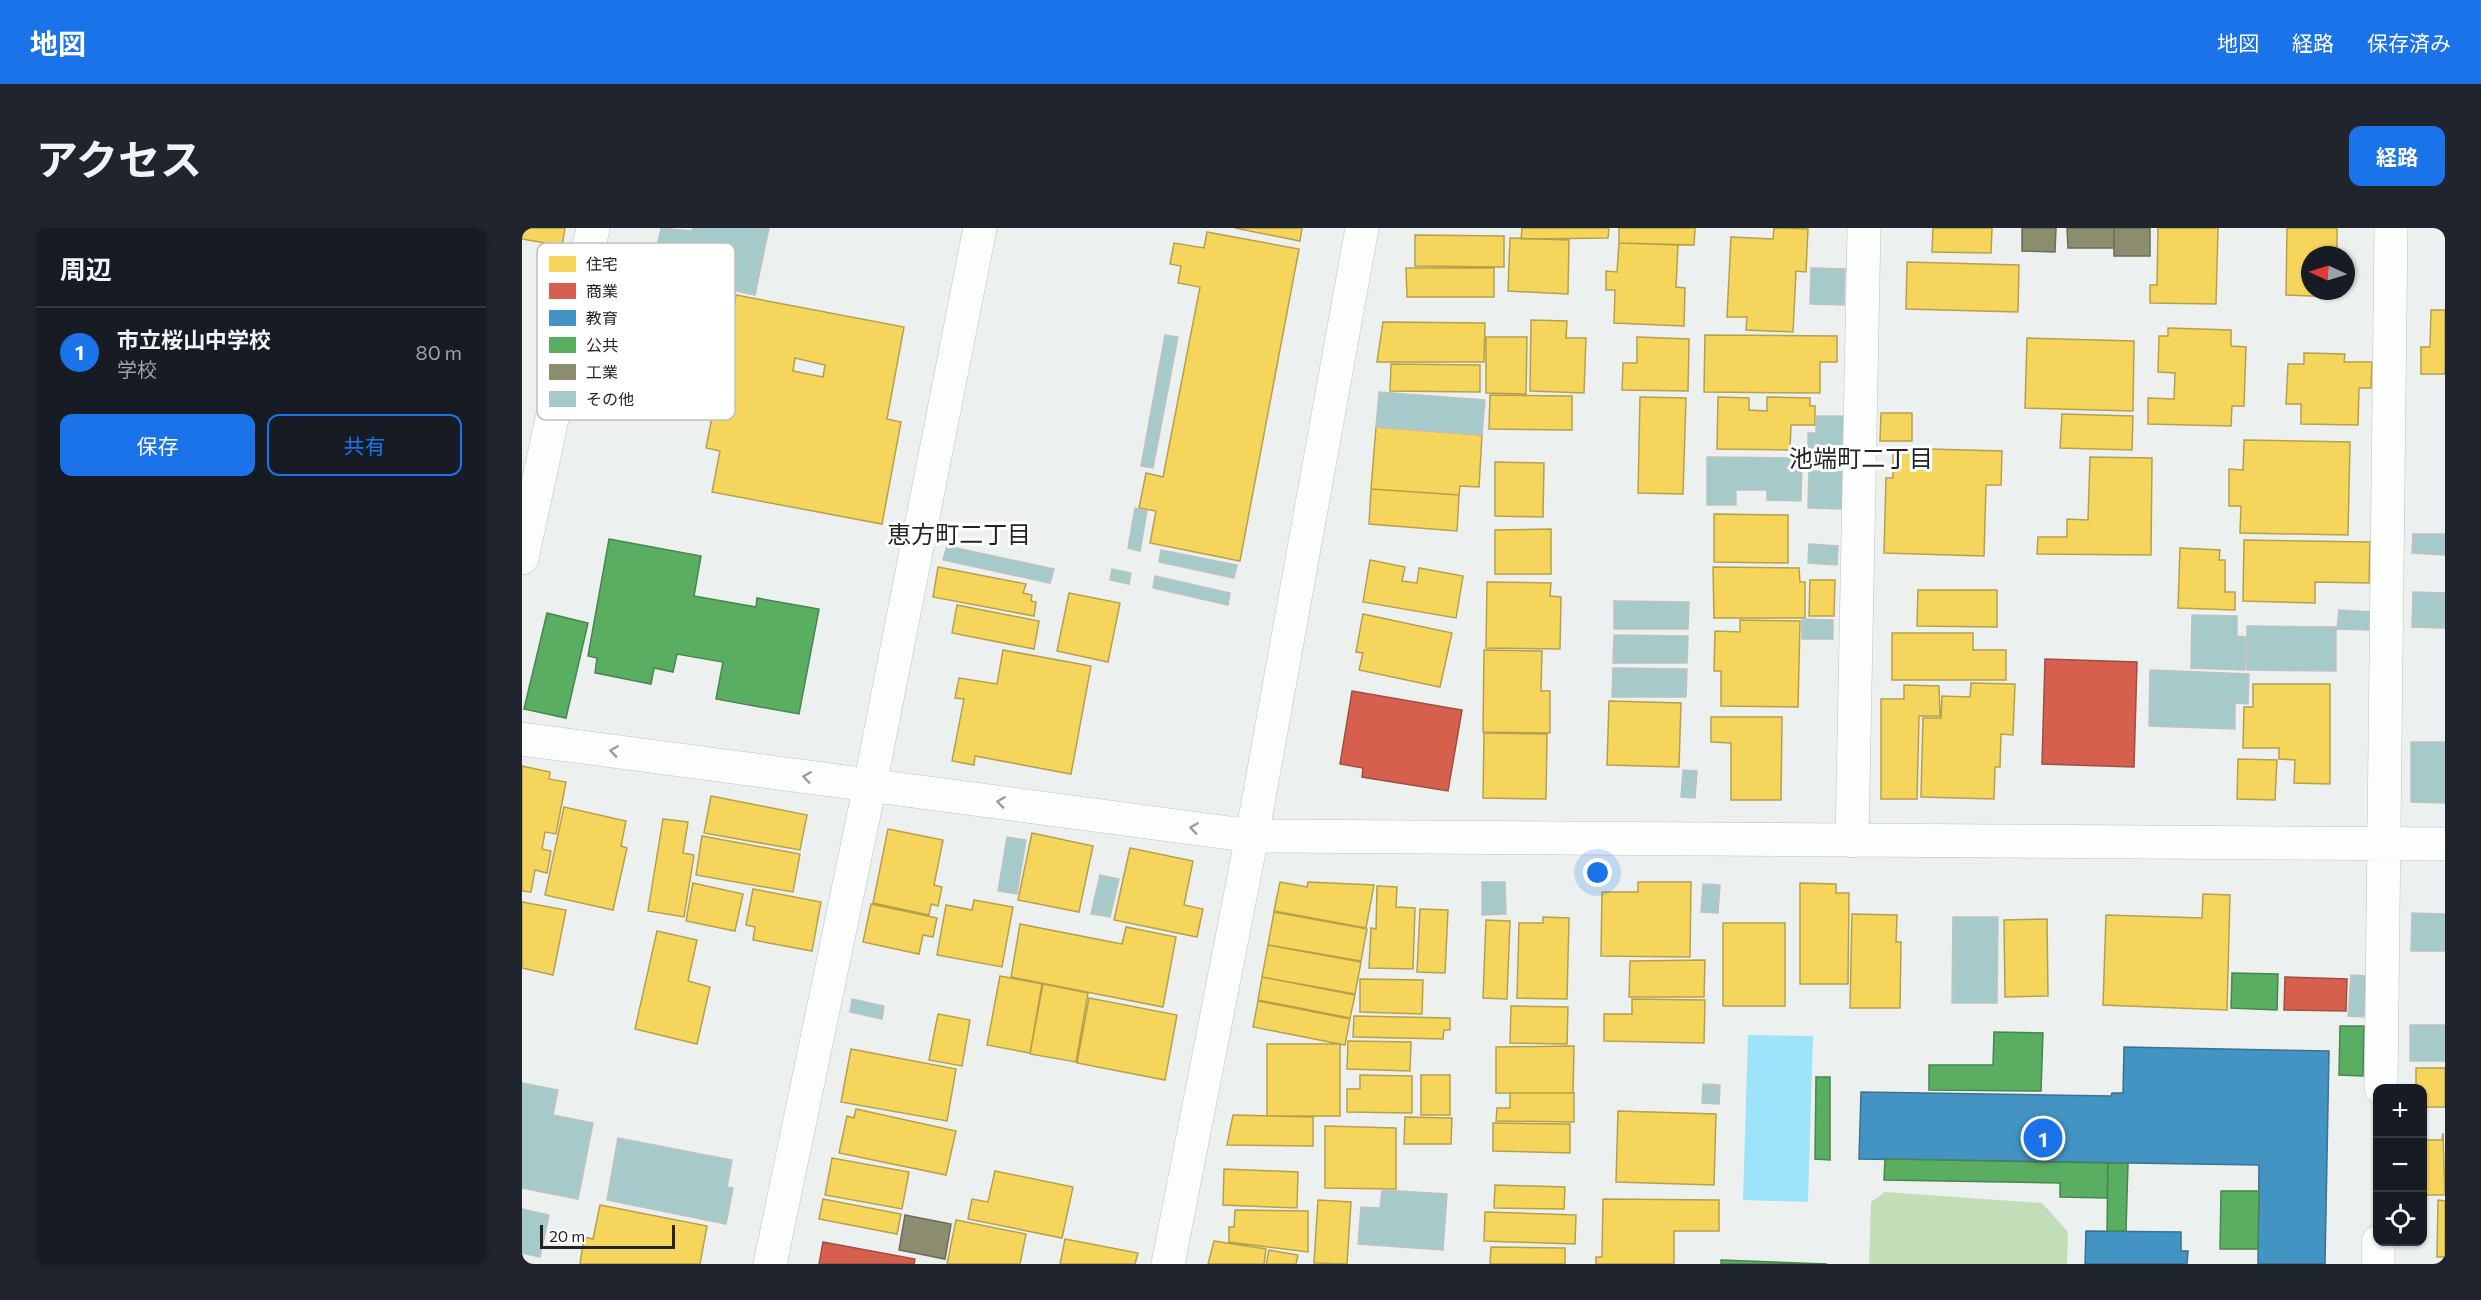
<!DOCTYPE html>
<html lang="ja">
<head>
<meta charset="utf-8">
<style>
	:root { --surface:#171b24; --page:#20242c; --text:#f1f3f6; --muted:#9ea1a6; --line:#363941; --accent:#1a73e8 }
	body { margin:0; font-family:Commissioner,"Noto Sans JP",sans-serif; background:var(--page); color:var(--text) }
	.controls { position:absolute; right:18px; bottom:18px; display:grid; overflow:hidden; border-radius:12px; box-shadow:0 2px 4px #0004 }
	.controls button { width:54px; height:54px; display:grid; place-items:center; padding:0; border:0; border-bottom:2px solid var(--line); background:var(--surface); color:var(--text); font:30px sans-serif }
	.compass { position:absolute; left:1779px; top:18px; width:54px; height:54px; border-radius:50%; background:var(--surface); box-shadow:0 2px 4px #0004; rotate:274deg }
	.scale { position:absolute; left:18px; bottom:15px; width:135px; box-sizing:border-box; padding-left:6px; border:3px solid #222524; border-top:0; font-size:16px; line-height:21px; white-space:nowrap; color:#222524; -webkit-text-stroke:4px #fff; paint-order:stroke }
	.you { position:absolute; left:1076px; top:645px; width:21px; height:21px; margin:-15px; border:4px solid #fff; border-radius:50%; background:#1a73e8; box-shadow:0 0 0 9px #1a73e833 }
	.badge { display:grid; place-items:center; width:39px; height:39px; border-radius:50%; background:var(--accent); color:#fff; font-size:20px; font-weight:700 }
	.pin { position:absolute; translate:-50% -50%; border:3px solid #fff; box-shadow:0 2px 6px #0006 }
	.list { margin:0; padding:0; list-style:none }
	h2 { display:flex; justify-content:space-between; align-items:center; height:78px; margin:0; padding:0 24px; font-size:26px }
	h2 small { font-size:20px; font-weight:400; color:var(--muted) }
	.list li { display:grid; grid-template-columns:39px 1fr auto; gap:18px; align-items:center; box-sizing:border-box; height:90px; padding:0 24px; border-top:2px solid var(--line) }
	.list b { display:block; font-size:22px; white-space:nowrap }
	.list p { margin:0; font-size:20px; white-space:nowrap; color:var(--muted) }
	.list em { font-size:20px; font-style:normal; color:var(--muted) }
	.actions { display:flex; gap:12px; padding:18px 24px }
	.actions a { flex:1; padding:14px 0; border:2px solid var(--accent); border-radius:12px; text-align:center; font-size:21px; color:var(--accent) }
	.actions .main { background:var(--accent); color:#fff }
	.icon { flex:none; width:33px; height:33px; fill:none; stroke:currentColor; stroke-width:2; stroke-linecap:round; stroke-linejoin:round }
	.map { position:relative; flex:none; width:1923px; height:1036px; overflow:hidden; border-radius:12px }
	header { display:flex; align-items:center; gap:36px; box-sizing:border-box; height:84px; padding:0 30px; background:var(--accent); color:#fff }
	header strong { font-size:28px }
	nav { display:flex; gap:33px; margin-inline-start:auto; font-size:21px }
	.intro { display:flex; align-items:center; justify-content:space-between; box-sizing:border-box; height:144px; padding:0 36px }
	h1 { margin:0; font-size:42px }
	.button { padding:15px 27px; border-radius:12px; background:var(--accent); color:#fff; font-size:21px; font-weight:700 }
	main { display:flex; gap:36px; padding:0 36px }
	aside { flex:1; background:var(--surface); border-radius:12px; box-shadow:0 2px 4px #0004 }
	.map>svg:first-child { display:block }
	.green { fill:#c1deb7 }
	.water { fill:#9de4fa }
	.homes { fill:#f6d55c; stroke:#b6a04b; stroke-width:1.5; fill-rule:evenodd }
	.shops { fill:#d6604d; stroke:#a04e41; stroke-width:1.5 }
	.schools { fill:#4393c3; stroke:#397293; stroke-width:1.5 }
	.public { fill:#5aae61; stroke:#49854f; stroke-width:1.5 }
	.industry { fill:#8c8c6e; stroke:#6c6d58; stroke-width:1.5 }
	.building { fill:#a6c9ca; stroke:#bec2c1; stroke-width:1.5 }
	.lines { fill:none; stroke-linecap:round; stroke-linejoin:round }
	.minor-casing { stroke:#bfc3c2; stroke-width:34 }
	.minor { stroke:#fcfdfd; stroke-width:33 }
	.oneway { stroke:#9a9c9b }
	.labels { text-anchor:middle; stroke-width:6; stroke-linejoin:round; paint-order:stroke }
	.neighbourhood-label { font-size:24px; fill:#222524; stroke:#fff }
	.key { fill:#fff; stroke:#bdbebd; stroke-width:1.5 }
	.key-label { font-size:16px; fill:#222524 }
</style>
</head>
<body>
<header>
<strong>地図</strong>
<nav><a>地図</a><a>経路</a><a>保存済み</a></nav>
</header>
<div class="intro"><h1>アクセス</h1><a class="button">経路</a></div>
<main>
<aside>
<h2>周辺<small></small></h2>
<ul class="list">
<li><span class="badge">1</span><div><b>市立桜山中学校</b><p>学校</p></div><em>80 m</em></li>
</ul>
<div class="actions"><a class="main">保存</a><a>共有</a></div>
</aside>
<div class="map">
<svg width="1923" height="1036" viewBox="0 0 1923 1036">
	<rect width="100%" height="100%" fill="#ecf1ef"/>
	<path class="green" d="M1363 964 1520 975 1546 1004 1545 1036H1347L1349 974Z"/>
	<path class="water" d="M1226 807 1291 808 1286 974 1221 972Z"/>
	<path class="homes" d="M0 0H43L40 18 0 11Z
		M713 0H780L778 13Z
		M1000 0H1087L1086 10 999 11Z
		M1097 0H1173L1172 17 1097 15Z
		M1252 0 1286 1 1284 44 1274 43 1271 104 1224 102 1225 89H1205L1209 9 1251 11Z
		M1411 0H1470L1469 25 1410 24Z
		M1636 0H1696L1694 76 1628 75V57H1635Z
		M1765 0H1815V27H1788V63H1815V69L1764 67Z
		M685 4 777 21 718 333 628 315 634 283 617 280 624 245 641 249 678 59 656 55 659 38 648 36 652 15 682 20Z
		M893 7 982 8V39L893 38Z
		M988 10 1047 12 1046 66 986 63Z
		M1097 15 1156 17 1154 59 1163 60 1162 98 1092 95 1093 62H1084V43L1095 44Z
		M1385 34 1497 37 1496 84 1384 81Z
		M884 40H972V69H885Z
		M214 67 382 99 365 191 379 194 360 296 190 264 198 223 184 220ZM273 130 303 137 301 149 271 143Z
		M1909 82H1923V146H1899V119H1908Z
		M1009 92 1045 93 1044 110H1064L1062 165 1008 163Z
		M861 94 963 95 962 134H855Z
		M1646 100 1709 102V118L1724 119 1722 178H1710L1709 198 1626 196V170L1652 171 1653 145 1636 144 1637 108H1646Z
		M1183 107 1315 108V134H1298V165L1182 164Z
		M964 109H1005L1004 166 964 165Z
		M1115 109 1167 111 1166 163 1100 162 1101 135H1115Z
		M1505 110 1612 113 1611 183 1503 180Z
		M1782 125 1823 126 1822 134H1850L1849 160H1837L1836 197 1779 196V176H1764L1766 136H1782Z
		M869 136 958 137V164L868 163Z
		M968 167 1050 168V202L967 201Z
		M1118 169 1164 170 1161 266 1116 265Z
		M1196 169 1227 170V182L1245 183V169L1288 170V178H1293V197H1269L1268 222 1195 221Z
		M1359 185H1390V213H1358Z
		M1540 186 1611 188 1610 222 1538 220Z
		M854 199 960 207 957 259 938 258 937 267 849 261Z
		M1722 212 1828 214 1826 307 1718 305 1719 278H1707V241L1721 242Z
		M1371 220 1480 223 1479 257H1464L1462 328 1362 325 1364 250H1371Z
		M1568 229 1630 230 1629 327 1515 326 1516 309H1545V291L1566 292Z
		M973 234 1022 235 1021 289 973 288Z
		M849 261 937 267 935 303 847 296Z
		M1192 286 1266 287V335L1192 334Z
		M1029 301V346H973V302Z
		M1722 312 1848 314 1847 355 1793 354V375L1721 373Z
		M1658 320 1698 322 1697 332H1703V364H1713V382L1656 380Z
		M848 332 883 339 880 353 895 355 897 340 941 348 934 390 841 374Z
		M416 339 504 356 501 365 510 367 509 373 514 374 512 388 411 369Z
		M1191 339 1277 340 1278 354H1283V390H1192Z
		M1288 352H1313L1312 388H1287Z
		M965 354 1029 355 1028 368 1039 369 1038 421 964 420Z
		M1396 362H1475V399L1395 398Z
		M547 365 598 375 586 434 535 423Z
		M435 377 517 393 512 421 430 405Z
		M841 386 930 405 918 459 837 442 841 425 834 424Z
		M1218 392 1278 393 1276 479 1199 478V443H1192L1193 403 1218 404Z
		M1370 405H1451V422H1484V452H1370Z
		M481 422 569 438 549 546 453 528 452 537 430 533 442 471 433 470 437 450 475 456Z
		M962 422 1020 423 1019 463H1028V505L961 504Z
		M1449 455 1493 456 1491 507 1479 506 1478 539H1473L1472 571 1399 569 1401 490H1419L1420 468 1448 469Z
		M1731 456H1808V556L1772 555 1773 532 1757 531V520H1721L1722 479H1731Z
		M1382 457 1417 458 1418 488H1397L1395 571H1359V471H1382Z
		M1087 473 1159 475 1157 539 1085 537Z
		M1189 489H1260L1259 572H1209V515L1189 514Z
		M962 505 1025 506 1024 571 961 570Z
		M1716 531 1755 532 1753 572 1715 571Z
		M0 538 28 544 27 551 44 554 34 606 23 604 20 621 29 623 25 645 13 642 9 664 0 663Z
		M189 568 285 587 278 622 182 605Z
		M42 579 104 593 99 618 105 620 91 682 23 667Z
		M141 591 166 594 161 625 172 627 162 689 126 683Z
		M366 601 421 612 412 657 420 659 416 678 409 676 407 687 351 675Z
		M510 605 571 618 557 684 496 672Z
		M180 608 278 626 271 664 174 647Z
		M608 620 671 633 662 677 681 681 675 709 592 692Z
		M758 654 785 659 786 654 852 657 844 700 752 683Z
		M1116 654H1169L1168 729 1079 728 1080 664H1116Z
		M171 655 221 666 213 703 164 693Z
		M1278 655 1314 656V665H1327L1326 756H1278Z
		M855 658 875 659 874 679 893 680 891 741 847 740 849 700 854 701Z
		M231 661 299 674 290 723 231 712 233 699 224 697Z
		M1681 666 1708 667 1705 782 1581 777 1584 687 1680 690Z
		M452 672 491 679 480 739 415 727 424 677 450 682Z
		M0 674 44 682 31 747 0 740Z
		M349 676 415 690 411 709 401 707 397 726 341 714Z
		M898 681 926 682 923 745 895 744Z
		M752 684 845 701 839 733 746 717Z
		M1330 686 1375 687 1374 714H1379L1378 780H1328Z
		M1021 689 1047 690 1045 771 995 770 997 695H1021Z
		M1525 691 1526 768 1483 769 1482 692Z
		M964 692 988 693 985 771 961 770Z
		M1201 695H1263V778H1201Z
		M498 696 600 716 604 699 654 709 641 779 489 749Z
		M135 703 175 712 166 753 188 759 175 816 113 801Z
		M746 717 839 734 833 766 740 749Z
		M1183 732 1182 769H1107L1108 733Z
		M478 748 520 756 508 825 465 817Z
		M740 749 833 767 828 790 736 772Z
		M838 751 901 752 900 786 838 784Z
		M521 756 566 765 554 834 508 826Z
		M567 770 655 787 643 852 555 835Z
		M1110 771 1183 772 1182 815 1082 813V786H1110Z
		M736 773 828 791 823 817 731 799Z
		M989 778 1046 779 1045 816 988 815Z
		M416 786 448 792 440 838 407 832Z
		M832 788 928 790V802H922L921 811 831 809Z
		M826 813 889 814 888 843 825 841Z
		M745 816H818V888H745Z
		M1052 818 1051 865H974V819Z
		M329 821 434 841 425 893 319 874Z
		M1894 840H1923V879H1900V860H1894Z
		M838 847 890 848V885L825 884V861H838Z
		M899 847H928V887H899Z
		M988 865H1052V894L974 893 975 880H988Z
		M334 881 434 903 424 947 317 925 325 888 332 890Z
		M1096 883 1194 886 1192 957 1094 954Z
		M711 887 791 889V918L705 917Z
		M883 889 930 890 929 916H882Z
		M971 895 1048 896V925L971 923Z
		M803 898 874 900V961L803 960Z
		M1921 905 1923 967H1900V912H1920Z
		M310 930 387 944 380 981 303 967Z
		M702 941 776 944 775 980 701 977Z
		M473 943 551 959 540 1010 446 991 450 971 466 974Z
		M973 957 1043 959 1042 981 972 980Z
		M301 971 379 986 375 1006 297 991Z
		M1081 971 1197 972V1003H1152V1036H1074V1029H1080Z
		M796 972 829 974 825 1036 792 1035Z
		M1916 972 1923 973V1029H1915Z
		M78 977 185 998 178 1036H58L62 1009 71 1011Z
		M713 982 786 983V1024L707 1014V999H712Z
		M963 984 1054 987 1053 1016 962 1013Z
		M434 992 504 1006 498 1036H425Z
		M543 1011 616 1025 613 1036H538Z
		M692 1013 744 1021 742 1036H686Z
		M969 1019 1043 1020V1036H968Z
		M747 1022 776 1027 774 1036H744Z"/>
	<path class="shops" d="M1523 431 1615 434 1612 539 1520 536Z
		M830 463 940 482 926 563 840 549 841 540 818 536Z
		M1763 749 1825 751 1824 783 1762 782Z
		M301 1014 393 1031 392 1036H297Z"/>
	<path class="schools" d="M1602 819 1807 823 1803 1036H1736L1737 937 1337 931 1339 864 1589 868 1590 865H1601Z
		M1564 1003 1659 1004V1023H1666L1665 1036H1563Z"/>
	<path class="public" d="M87 311 179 328 172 368 234 379 235 370 297 381 277 486 194 471 201 434 155 426 151 444 132 440 129 456 73 445 75 430 66 428Z
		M25 385 66 395 44 490 2 481Z
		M1710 745 1756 746 1755 782 1709 780Z
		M1818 798H1842L1841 848 1817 847Z
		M1472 804 1521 805 1519 863 1407 862V837H1471Z
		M1294 849H1308V932L1293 931Z
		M1363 931 1586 935 1585 970 1538 969V955L1362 952Z
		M1586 935H1606L1604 1003H1585Z
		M1699 963H1737L1736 1021H1698Z
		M1199 1032 1305 1036H1199Z"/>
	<path class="industry" d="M1500 0H1534L1533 24 1500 23Z
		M1545 0H1592V20H1546Z
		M1592 0H1628V28H1592Z
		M383 987 429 996 423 1031 377 1022Z"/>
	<path class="building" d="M139 0 170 3 171 0H247L233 67 129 45Z
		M1289 40 1323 41 1322 77 1288 76Z
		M643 107 656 109 631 240 619 238Z
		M857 164 963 172 960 207 854 199Z
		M1294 188H1322L1321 225H1286V205H1294Z
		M1185 229 1280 230 1279 273 1245 272V262H1214V277H1185Z
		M1287 243 1321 244 1320 281 1286 280Z
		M613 280 625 283 618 323 606 320Z
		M1891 306H1923V327L1890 325Z
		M1287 316 1316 318 1315 337 1286 335Z
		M425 318 532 341 528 355 421 332Z
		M639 322 715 337 712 350 637 334Z
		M590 341 609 345 607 356 588 352Z
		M633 348 708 365 706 377 631 360Z
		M1891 364 1923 365V400L1890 399Z
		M1092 373 1167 374 1166 401H1092Z
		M1817 382 1850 384 1848 402 1815 401Z
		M1670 387 1715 388V408L1724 409 1723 442 1669 440Z
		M1280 391 1311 392V411H1280Z
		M1725 398 1814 399V443L1725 442Z
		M1092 407 1166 408 1165 435H1091Z
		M1091 440 1165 441 1164 469H1090Z
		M1628 442 1727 446 1726 476 1713 475V501L1627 498Z
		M1889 514H1923V575L1889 574Z
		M1161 542 1175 543 1173 570 1159 569Z
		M485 609 504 612 495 666 476 663Z
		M578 647 597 651 588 689 569 686Z
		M960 654H983L984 686 960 687Z
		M1181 656 1198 657 1196 685 1179 684Z
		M1890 685 1923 686V723H1889Z
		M1431 689H1476L1475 775H1430Z
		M1829 747 1844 748 1842 789 1826 788Z
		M330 771 362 778 360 791 328 784Z
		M1888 797H1923V833H1888Z
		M0 855 36 862 31 887 71 895 56 971 0 960Z
		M1181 856 1198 857 1197 876 1180 875Z
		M96 910 210 932 205 959 211 960 204 996 85 972Z
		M860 962 925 966 921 1022 836 1016 839 979 858 980Z
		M0 981 27 987 18 1029 0 1025Z"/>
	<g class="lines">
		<defs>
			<path id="minor" d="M0 330 71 0
				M0 511 730 608 1923 616
				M1330 613 1342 0
				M1859 860 1869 0
				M248 1036 348 557 458 0
				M646 1036 730 608 840 0
				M1856 1036V1014"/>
		</defs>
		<use href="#minor" class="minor-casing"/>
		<use href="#minor" class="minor"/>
	</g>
	<defs><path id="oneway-chevron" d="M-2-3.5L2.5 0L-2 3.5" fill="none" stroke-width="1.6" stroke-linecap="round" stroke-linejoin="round" transform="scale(1.5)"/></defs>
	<g class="oneway">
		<use href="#oneway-chevron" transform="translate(92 523) rotate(-172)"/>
		<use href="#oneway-chevron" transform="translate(285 549) rotate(-172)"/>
		<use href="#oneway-chevron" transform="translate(479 574) rotate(-172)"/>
		<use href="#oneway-chevron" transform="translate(672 600) rotate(-172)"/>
	</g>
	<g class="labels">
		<g class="neighbourhood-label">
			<text x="1339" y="239">池端町二丁目</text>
			<text x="437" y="315">恵方町二丁目</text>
		</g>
	</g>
	<rect x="15" y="15" width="198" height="177" rx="9" class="key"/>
	<rect x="27" y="28" width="27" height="16" fill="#f6d55c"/>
	<rect x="27" y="55" width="27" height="16" fill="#d6604d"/>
	<rect x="27" y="82" width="27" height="16" fill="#4393c3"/>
	<rect x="27" y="109" width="27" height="16" fill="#5aae61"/>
	<rect x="27" y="136" width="27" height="16" fill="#8c8c6e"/>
	<rect x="27" y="163" width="27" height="16" fill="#a6c9ca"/>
	<g class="key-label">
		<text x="64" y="42">住宅</text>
		<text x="64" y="69">商業</text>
		<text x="64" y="96">教育</text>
		<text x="64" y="123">公共</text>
		<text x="64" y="150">工業</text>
		<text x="64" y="177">その他</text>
	</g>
</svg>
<div class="controls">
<button>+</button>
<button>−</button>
<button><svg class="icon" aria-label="locate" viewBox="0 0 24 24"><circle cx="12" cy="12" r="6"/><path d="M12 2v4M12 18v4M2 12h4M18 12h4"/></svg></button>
</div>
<svg class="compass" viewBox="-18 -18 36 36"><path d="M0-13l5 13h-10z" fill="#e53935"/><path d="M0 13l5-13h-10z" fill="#9ea1a6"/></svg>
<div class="scale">20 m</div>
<div class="you"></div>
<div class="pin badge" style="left:1521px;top:910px">1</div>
</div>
</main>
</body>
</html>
